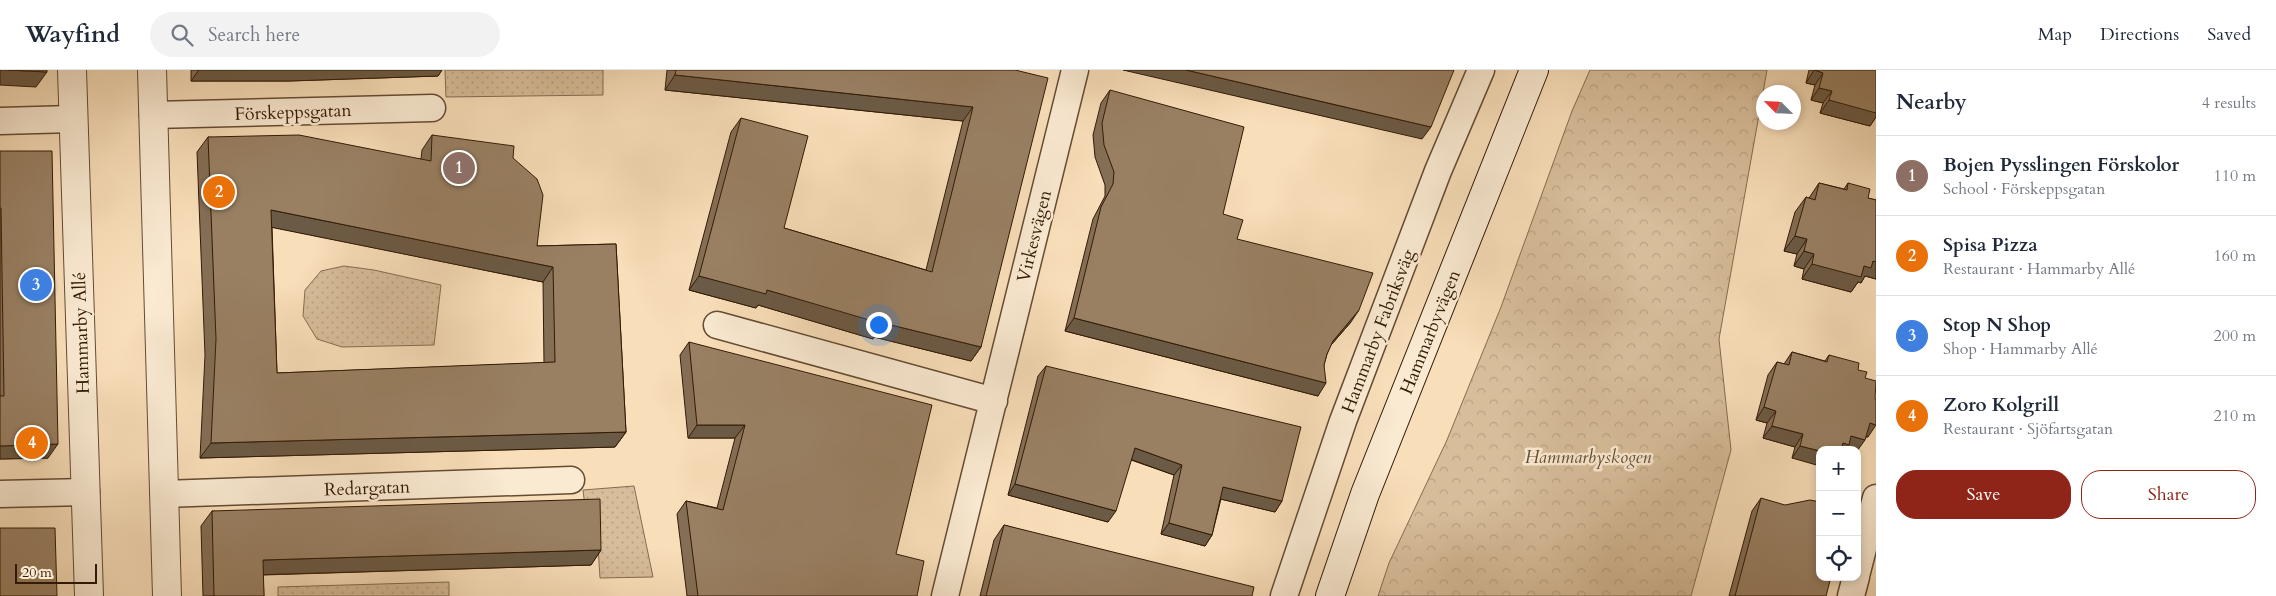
<!DOCTYPE html>
<html lang="en">
<head>
<meta charset="utf-8">
<style>
	:root { --surface:#fff; --page:#f2f2f3; --text:#1f2937; --muted:#747a83; --line:#e0e1e3; --accent:#8f2418 }
	body { margin:0; font-family:Cardo,serif; background:var(--page); color:var(--text) }
	.controls { position:absolute; right:15px; bottom:15px; display:grid; overflow:hidden; border-radius:10px; box-shadow:0 2px 8px #0003 }
	.controls button { width:45px; height:45px; display:grid; place-items:center; padding:0; border:0; border-bottom:1px solid var(--line); background:var(--surface); color:var(--text); font:25px sans-serif }
	.compass { position:absolute; left:1756px; top:15px; width:45px; height:45px; border-radius:50%; background:var(--surface); box-shadow:0 2px 8px #0003; rotate:294deg }
	.scale { position:absolute; left:15px; bottom:12px; width:82px; box-sizing:border-box; padding-left:5px; border:2px solid #331b05; border-top:0; font-size:14px; line-height:18px; white-space:nowrap; color:#331b05; -webkit-text-stroke:4px #faead2; paint-order:stroke }
	.you { position:absolute; left:878px; top:254px; width:18px; height:18px; margin:-12px; border:4px solid #fff; border-radius:50%; background:#1a73e8; box-shadow:0 0 0 8px #1a73e833 }
	.badge { display:grid; place-items:center; width:32px; height:32px; border-radius:50%; background:var(--accent); color:#fff; font-size:16px; font-weight:700 }
	.pin { position:absolute; translate:-50% -50%; border:2px solid #fff; box-shadow:0 1px 5px #0006 }
	.list { margin:0; padding:0; list-style:none }
	h2 { display:flex; justify-content:space-between; align-items:center; height:65px; margin:0; padding:0 20px; font-size:21px }
	h2 small { font-size:16px; font-weight:400; color:var(--muted) }
	.list li { display:grid; grid-template-columns:32px 1fr auto; gap:15px; align-items:center; box-sizing:border-box; height:80px; padding:0 20px; border-top:1px solid var(--line) }
	.list b { display:block; font-size:19px; white-space:nowrap }
	.list p { margin:0; font-size:16px; white-space:nowrap; color:var(--muted) }
	.list em { font-size:16px; font-style:normal; color:var(--muted) }
	.actions { display:flex; gap:10px; padding:15px 20px }
	.actions a { flex:1; padding:11px 0; border:1px solid var(--accent); border-radius:20px; text-align:center; font-size:18px; color:var(--accent) }
	.actions .main { background:var(--accent); color:#fff }
	.icon { flex:none; width:28px; height:28px; fill:none; stroke:currentColor; stroke-width:2; stroke-linecap:round; stroke-linejoin:round }
	.map { position:relative; flex:none; width:1876px; height:526px; overflow:hidden }
	header { display:flex; align-items:center; gap:30px; box-sizing:border-box; height:70px; padding:0 25px; background:var(--surface); border-bottom:1px solid var(--line) }
	header strong { font-size:24px }
	nav { display:flex; gap:28px; margin-inline-start:auto; font-size:18px }
	.search { width:350px; height:45px; background:var(--page); display:flex; align-items:center; gap:12px; box-sizing:border-box; padding:0 18px; border-radius:28px; color:var(--muted); font-size:19px }
	main { display:flex }
	aside { flex:1; background:var(--surface) }
	.map>svg:first-child { display:block }
	.grass { fill:url(#grass-dots); stroke:#856c50 }
	.forest { fill:url(#forest-crowns); stroke:#856c50 }
	.lines { fill:none; stroke-linecap:round; stroke-linejoin:round }
	.minor-casing { stroke:#644c32; stroke-width:29 }
	.tertiary-casing { stroke:#644c32; stroke-width:30 }
	.secondary-casing { stroke:#331b05; stroke-width:30 }
	.minor { stroke:#faead2; stroke-width:26 }
	.tertiary { stroke:#faead2; stroke-width:28 }
	.secondary { stroke:#faead2; stroke-width:28 }
	.wall { fill:#846e55; stroke:#331b05; fill-rule:evenodd }
	.shaded-wall { fill:#6b5a45; stroke:#331b05 }
	.building { fill:#998063; stroke:#331b05; fill-rule:evenodd }
	.labels { text-anchor:middle; stroke-width:5; stroke-linejoin:round; paint-order:stroke }
	.street-label { font-size:18px; fill:#331b05; stroke:#faead2 }
	.park-label { font-size:18px; font-style:italic; fill:#644c32; stroke:#faead2 }
</style>
</head>
<body>
<header>
<strong>Wayfind</strong>
<div class="search"><svg class="icon" aria-label="search" viewBox="0 0 24 24"><circle cx="10" cy="10" r="6"/><path d="M15 15l6 6"/></svg>Search here</div>
<nav><a>Map</a><a>Directions</a><a>Saved</a></nav>
</header>
<main>
<div class="map">
<svg width="1876" height="526" viewBox="0 0 1876 526">
	<defs>
		<pattern id="grass-dots" width="8" height="8" patternUnits="userSpaceOnUse" patternTransform="scale(1.25)"><rect width="8" height="8" fill="#d7bd9a"/><path d="M2 2h.1M6 6h.1" fill="none" stroke="#b9a283" stroke-width="1.8" stroke-linecap="round"/></pattern>
		<pattern id="forest-crowns" width="20" height="18" patternUnits="userSpaceOnUse" patternTransform="scale(1.25)"><rect width="20" height="18" fill="#d7bd9a"/><path d="M2 6a3 3 0 1 1 6 0M12 15a3 3 0 1 1 6 0" fill="none" stroke="#b9a283"/></pattern>
	</defs>
	<rect width="100%" height="100%" fill="#f8deb9"/>
	<filter id="stains"><feTurbulence type="fractalNoise" baseFrequency=".004" numOctaves="4"/><feColorMatrix values="0 0 0 0 .2 0 0 0 0 .09 0 0 0 0 .02 0 0 0 .5 -.17"/></filter>
	<radialGradient id="worn" r=".72"><stop offset=".6" stop-color="#630" stop-opacity="0"/><stop offset="1" stop-color="#630" stop-opacity=".3"/></radialGradient>
	<path class="grass" d="M445 0H603V25L446 27Z
		M344 196 374 200 441 215 434 275 342 277 317 269 303 246 305 220 321 201Z
		M634 416 653 507 600 508 596 445H586L583 420Z
		M449 512V526H278V517Z"/>
	<path class="forest" d="M1590 0H1767L1719 269 1731 380 1691 526H1378L1389 493 1447 370 1501 237 1572 41Z"/>
	<g class="lines">
		<defs>
			<path id="minor" d="M153 45 432 38
				M0 51 73 49
				M717 255 994 331
				M0 424 86 422
				M164 424 571 410
				M1857 502 1876 428
				M945 526 1075 0
				M1284 526 1343 351 1438 101 1481 0
				M1851 526 1856 507"/>
			<path id="tertiary" d="M72 0 89 526
				M152 0 167 526"/>
			<path id="secondary" d="M1330 526 1365 424 1534 0"/>
		</defs>
		<use href="#minor" class="minor-casing"/>
		<use href="#tertiary" class="tertiary-casing"/>
		<use href="#secondary" class="secondary-casing"/>
		<use href="#minor" class="minor"/>
		<use href="#tertiary" class="tertiary"/>
		<use href="#secondary" class="secondary"/>
	</g>
	<path class="wall" d="M191 0H442L438 6 289 11H191Z
		M667 0H1015L981 277 971 291 874 267 873 269 758 235 756 238 689 220 731 62 741 48 784 158 926 200 963 51 665 20Z
		M1809 0H1876V47L1870 56 1820 43 1823 33 1811 30 1815 15 1806 13Z
		M1110 20 1223 144 1237 169 1351 252 1331 275 1327 284 1324 295 1318 326 1065 261 1093 149 1105 126V115L1095 87 1093 65 1101 33Z
		M432 65 513 88 537 176 616 174 626 362 615 377 200 388 205 285 197 82 208 67 421 89 422 80ZM272 157 543 212 544 293 277 303Z
		M0 81 48 388 0 389Z
		M1819 113 1844 119 1848 113 1868 128 1876 130V209L1865 206 1861 213 1858 212 1851 222 1802 209 1804 199 1794 196 1797 184 1784 181 1795 142 1806 127 1809 128Z
		M689 272 896 484 917 526H687L677 444 686 431 717 438 735 368H688L680 285Z
		M1792 282 1825 291 1829 285 1858 300 1865 308 1868 367H1866L1857 380H1820L1792 388 1795 377 1763 368 1767 353 1756 350 1768 305 1777 292 1784 294Z
		M1046 296 1282 431 1275 442 1221 429 1212 465 1205 476 1161 464 1174 405 1131 390 1108 452 1008 425 1038 306Z
		M1761 428 1826 526H1729L1752 441Z
		M212 441 601 480 591 495 263 505 264 526H203L201 456Z
		M1004 455 1252 526H980L994 470Z"/>
	<path class="shaded-wall" d="M0 0H8L47 2 36 17 0 15Z
		M199 0H442L438 6 289 11H191Z
		M1123 0H1186L1431 57 1422 69Z
		M1814 0 1823 3 1815 15 1806 13Z
		M675 5 973 37 963 51 665 20Z
		M1819 18 1832 21 1823 33 1811 30Z
		M1829 30 1876 40V47L1870 56 1820 43Z
		M271 140 553 197 543 212 260 155Z
		M1795 166 1807 169 1797 184 1784 181Z
		M1804 181 1814 184 1804 199 1794 196Z
		M1873 191 1876 192V209L1865 206 1861 213 1858 212 1851 222 1802 209 1812 194 1864 196Z
		M699 206 767 220 883 253 981 277 971 291 874 267 873 269 758 235 756 238 689 220Z
		M1359 240 1351 252 1324 283 1333 271Z
		M1074 248 1326 313 1318 326 1065 261Z
		M1764 337 1776 341 1767 353 1756 350Z
		M1870 353 1876 355 1868 367 1861 365Z
		M697 355H745L735 368H688Z
		M1772 356 1803 364 1795 377 1763 368Z
		M626 362 615 377 200 388 211 373Z
		M1851 366 1865 370 1857 381V380H1839L1843 373Z
		M58 374 48 388 0 389V376Z
		M1800 376 1820 381V396L1792 388Z
		M1135 378 1182 395 1174 405 1127 388Z
		M1015 414 1116 441 1108 452 1008 425Z
		M1223 417 1282 431 1275 442 1216 428Z
		M1169 453 1212 465 1205 476 1161 464Z
		M601 480 591 495 253 505 263 490Z"/>
	<path class="building" d="M8 0H47V2Z
		M676 0H1015L1048 8 981 277 883 253V254L767 220 766 224 699 206 741 48 808 66 784 158 932 202 973 37 675 5Z
		M1186 0H1454L1431 57Z
		M1815 0H1876V43L1829 30 1832 21 1819 18 1823 3Z
		M1110 20 1244 57 1223 144 1243 150 1237 169 1373 203 1359 240 1333 271 1327 284 1324 295 1326 313 1074 248 1101 137 1113 114 1114 102 1104 75 1102 53Z
		M299 65 431 91 432 65 514 76 513 88 537 109 543 125 537 176 616 174 626 362 211 373 216 269 208 67ZM271 140 553 197 555 292 277 303Z
		M0 81H52L58 374 0 376V326H4L1 138H0Z
		M1819 113 1847 120 1848 113 1870 119 1868 128 1876 130V192L1873 191 1871 198 1864 196 1861 207 1812 194 1814 184 1804 181 1807 169 1795 166 1806 127 1815 130Z
		M689 272 932 335 896 484 924 491 917 526H698L686 431 723 440 745 355H697Z
		M1792 282 1827 292 1829 285 1859 293 1858 300 1867 302 1865 308 1876 311 1875 329H1876V355L1870 353 1865 370 1851 366 1849 375 1843 373 1841 380H1820V381L1800 376 1803 364 1772 356 1776 341 1764 337 1777 292 1789 295Z
		M1046 296 1301 357 1282 431 1223 417 1212 465 1169 453 1182 395 1135 378 1116 441 1015 414Z
		M1761 428 1785 435 1810 430 1820 432V507H1831L1826 526H1735Z
		M600 429 601 480 263 490 264 526H214L212 441Z
		M1004 455 1254 517 1252 526H986Z
		M0 458H55L57 526H0Z"/>
	<g class="labels">
		<g class="street-label">
			<text transform="translate(293 42) rotate(-2)" y="6">Förskeppsgatan</text>
			<text transform="translate(1034 166) rotate(-76)" y="6">Virkesvägen</text>
			<text transform="translate(1378 261) rotate(-69)" y="6">Hammarby Fabriksväg</text>
			<text transform="translate(1430 262) rotate(-68)" y="6">Hammarbyvägen</text>
			<text transform="translate(81 263) rotate(-92)" y="6">Hammarby Allé</text>
			<text transform="translate(367 418) rotate(-2)" y="6">Redargatan</text>
		</g>
		<g class="park-label">
			<text x="1588" y="393">Hammarbyskogen</text>
		</g>
	</g>
	<rect width="100%" height="100%" filter="url(#stains)"/>
	<rect width="100%" height="100%" fill="url(#worn)"/>
</svg>
<div class="controls">
<button>+</button>
<button>−</button>
<button><svg class="icon" aria-label="locate" viewBox="0 0 24 24"><circle cx="12" cy="12" r="6"/><path d="M12 2v4M12 18v4M2 12h4M18 12h4"/></svg></button>
</div>
<svg class="compass" viewBox="-18 -18 36 36"><path d="M0-13l5 13h-10z" fill="#e53935"/><path d="M0 13l5-13h-10z" fill="#747a83"/></svg>
<div class="scale">20 m</div>
<div class="you"></div>
<div class="pin badge" style="left:459px;top:98px;background:#8d6e63">1</div>
<div class="pin badge" style="left:219px;top:122px;background:#e8710a">2</div>
<div class="pin badge" style="left:36px;top:215px;background:#3f7fe0">3</div>
<div class="pin badge" style="left:32px;top:373px;background:#e8710a">4</div>
</div>
<aside>
<h2>Nearby<small>4 results</small></h2>
<ul class="list">
<li><span class="badge" style="background:#8d6e63">1</span><div><b>Bojen Pysslingen Förskolor</b><p>School · Förskeppsgatan</p></div><em>110 m</em></li>
<li><span class="badge" style="background:#e8710a">2</span><div><b>Spisa Pizza</b><p>Restaurant · Hammarby Allé</p></div><em>160 m</em></li>
<li><span class="badge" style="background:#3f7fe0">3</span><div><b>Stop N Shop</b><p>Shop · Hammarby Allé</p></div><em>200 m</em></li>
<li><span class="badge" style="background:#e8710a">4</span><div><b>Zoro Kolgrill</b><p>Restaurant · Sjöfartsgatan</p></div><em>210 m</em></li>
</ul>
<div class="actions"><a class="main">Save</a><a>Share</a></div>
</aside>
</main>
</body>
</html>
